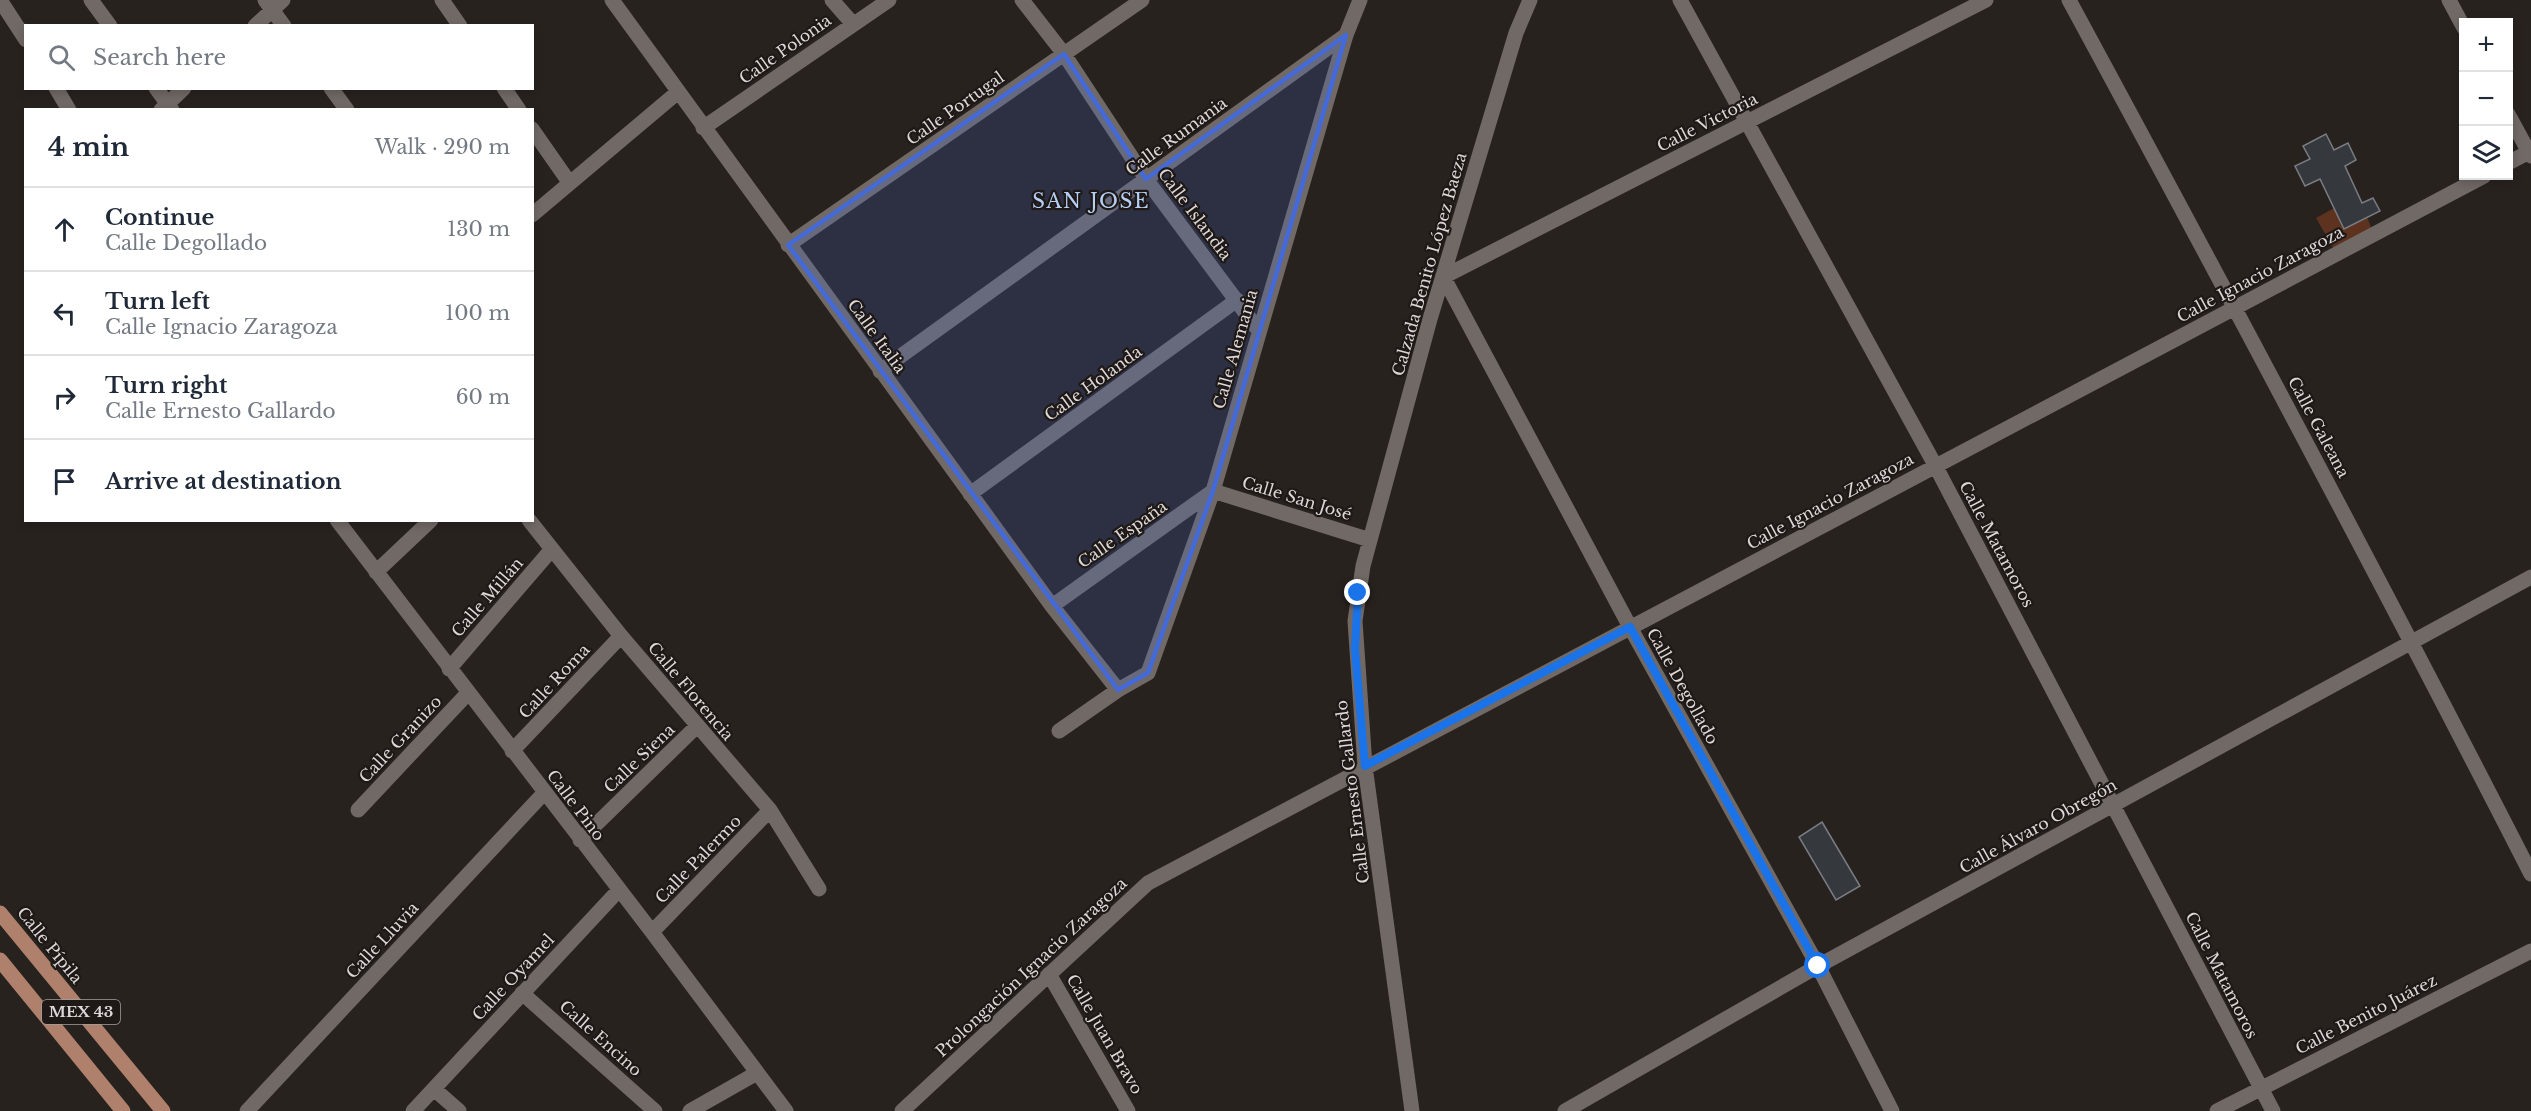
<!DOCTYPE html>
<html lang="en">
<head>
<meta charset="utf-8">
<style>
	:root { --surface:#fff; --page:#f6f6f7; --text:#1f2937; --muted:#747a83; --line:#e0e1e3 }
	body { margin:0; font-family:"Libre Baskerville",serif; background:var(--page); color:var(--text) }
	.controls { position:absolute; right:18px; top:18px; display:grid; overflow:hidden; border-radius:0px; box-shadow:0 3px 9px #0003 }
	.controls button { width:54px; height:54px; display:grid; place-items:center; padding:0; border:0; border-bottom:2px solid var(--line); background:var(--surface); color:var(--text); font:30px sans-serif }
	.stop { position:absolute; width:18px; height:18px; margin:-14px; border:4px solid #1a73e8; border-radius:50%; background:#fff }
	.stop.end { background:#1a73e8; border-color:#fff; box-shadow:0 2px 6px #0008 }
	.list { margin:0; padding:0; list-style:none }
	h2 { display:flex; justify-content:space-between; align-items:center; height:78px; margin:0; padding:0 24px; font-size:26px }
	h2 small { font-size:20px; font-weight:400; color:var(--muted) }
	.list li { display:grid; grid-template-columns:39px 1fr auto; gap:18px; align-items:center; box-sizing:border-box; height:84px; padding:0 24px; border-top:2px solid var(--line) }
	.list b { display:block; font-size:22px; white-space:nowrap }
	.list p { margin:0; font-size:20px; white-space:nowrap; color:var(--muted) }
	.list em { font-size:20px; font-style:normal; color:var(--muted) }
	.icon { flex:none; width:33px; height:33px; fill:none; stroke:currentColor; stroke-width:2; stroke-linecap:round; stroke-linejoin:round }
	.map { position:relative; flex:none; width:2531px; height:1111px; overflow:hidden }
	.search { position:absolute; background:var(--surface); box-shadow:0 3px 9px #0003; left:24px; top:24px; width:510px; height:66px; display:flex; align-items:center; gap:15px; box-sizing:border-box; padding:0 21px; border-radius:0px; color:var(--muted); font-size:22px }
	.panel { position:absolute; background:var(--surface); box-shadow:0 3px 9px #0003; left:24px; top:108px; width:510px; height:414px; border-radius:0px }
	.map>svg:first-child { display:block }
	.green { fill:#5d321e }
	.building { fill:#35393e; stroke:#797d83; stroke-width:1.5 }
	.lines { fill:none; stroke-linecap:round; stroke-linejoin:round }
	.minor { stroke:#716966; stroke-width:15 }
	.major { stroke:#af806b; stroke-width:15 }
	.route { stroke:#1a73e8; stroke-width:8 }
	.marked { fill:#436ad8; fill-opacity:0.2; stroke:#436ad8; stroke-width:4.5; stroke-linejoin:round }
	.labels { text-anchor:middle; stroke-width:4.5; stroke-linejoin:round; paint-order:stroke }
	.shield { fill:#1e1916; stroke:#a49f9d; stroke-width:1.5 }
	.shield-label { font-size:15px; font-weight:bold; fill:#ddd8d7 }
	.street-label { font-size:16px; fill:#ddd8d7; stroke:#1e1916 }
	.quarter-label { font-size:20px; letter-spacing:1.5px; fill:#b4cef4; stroke:#1e1916 }
</style>
</head>
<body>
<div class="map">
<svg width="2531" height="1111" viewBox="0 0 2531 1111">
	<rect width="100%" height="100%" fill="#28221f"/>
	<path class="green" d="M2358 195 2373 232 2334 249 2316 218Z"/>
	<path class="building" d="M2326 134 2334 150 2348 143 2356 160 2345 166 2362 203 2373 198 2380 211 2344 229 2320 179 2305 186 2295 166 2310 159 2303 146Z
		M1822 822 1860 886 1836 900 1799 837Z"/>
	<g class="lines">
		<path class="minor" d="M0 0 26 40
			M91 0 110 26
			M265 0 284 26
			M442 0 460 26
			M612 0 1052 606 1118 690
			M832 0 853 24
			M1022 0 1064 54 1146 179 1259 331
			M1680 0 1935 465 2273 1111
			M2069 0C2226 290 2381 581 2531 874
			M2449 0 2464 28
			M255 26 283 0
			M56 88 69 110
			M156 88 172 110
			M331 88 347 110
			M504 88 519 110
			M161 110 184 88
			M2508 114 2531 156
			M703 128 889 0
			M532 129 569 182
			M2508 163 2531 151
			M532 215 678 92
			M788 245 1142 0
			M1445 276 1986 0
			M1444 278 1630 627 1818 966 1892 1111
			M880 371 1346 35
			M970 494 1237 300
			M337 520 652 932 786 1111
			M529 520 621 636 770 810 819 889
			M376 572 431 520
			M1052 606 1213 491 1370 540
			M449 669 552 549
			M1059 731 1118 690 1148 673 1213 491 1346 35 1360 0
			M512 751 621 636
			M358 810 468 693
			M580 840 697 726
			M652 932 770 810
			M1049 974 1128 1111
			M522 993 655 1111
			M434 1089 459 1111
			M247 1111 544 793
			M413 1111 618 891
			M690 1111 757 1073
			M902 1111 1148 883 2484 176
			M1412 1111 1365 766 1355 621 1363 566 1430 319 1516 33 1530 0
			M1565 1111 1818 966 2531 577
			M2217 1111 2531 951"/>
		<path class="major" d="M0 913 163 1111
			M0 960 123 1111"/>
	</g>
	<g class="lines">
		<path class="route" d="M1358 593 1355 649 1365 766 1630 627 1818 966"/>
	</g>
	<path class="marked" d="M1346 35 1213 491 1148 673 1118 690 788 245 1064 54 1146 179Z"/>
	<g class="labels">
		<rect class="shield" x="42" y="1000" width="78" height="24" rx="4.5"/>
		<g class="shield-label">
			<text x="81" y="1017">MEX 43</text>
		</g>
		<g class="street-label">
			<text transform="translate(785 49) rotate(-35)" y="6">Calle Polonia</text>
			<text transform="translate(955 108) rotate(-35)" y="6">Calle Portugal</text>
			<text transform="translate(1707 122) rotate(-27)" y="6">Calle Victoria</text>
			<text transform="translate(1176 136) rotate(-36)" y="6">Calle Rumania</text>
			<text transform="translate(1195 214) rotate(53)" y="6">Calle Islandia</text>
			<text transform="translate(1429 264) rotate(-74)" y="6">Calzada Benito López Baeza</text>
			<text transform="translate(2260 274) rotate(-28)" y="6">Calle Ignacio Zaragoza</text>
			<text transform="translate(877 336) rotate(54)" y="6">Calle Italia</text>
			<text transform="translate(1235 349) rotate(-74)" y="6">Calle Alemania</text>
			<text transform="translate(1093 383) rotate(-36)" y="6">Calle Holanda</text>
			<text transform="translate(2319 427) rotate(62)" y="6">Calle Galeana</text>
			<text transform="translate(1297 498) rotate(17)" y="6">Calle San José</text>
			<text transform="translate(1830 501) rotate(-28)" y="6">Calle Ignacio Zaragoza</text>
			<text transform="translate(1122 534) rotate(-35)" y="6">Calle España</text>
			<text transform="translate(1997 544) rotate(62)" y="6">Calle Matamoros</text>
			<text transform="translate(487 597) rotate(-49)" y="6">Calle Millán</text>
			<text transform="translate(554 681) rotate(-47)" y="6">Calle Roma</text>
			<text transform="translate(1683 686) rotate(61)" y="6">Calle Degollado</text>
			<text transform="translate(691 691) rotate(50)" y="6">Calle Florencia</text>
			<text transform="translate(400 739) rotate(-47)" y="6">Calle Granizo</text>
			<text transform="translate(639 758) rotate(-44)" y="6">Calle Siena</text>
			<text transform="translate(1352 792) rotate(-97)" y="6">Calle Ernesto Gallardo</text>
			<text transform="translate(576 805) rotate(53)" y="6">Calle Pino</text>
			<text transform="translate(2038 826) rotate(-29)" y="6">Calle Álvaro Obregón</text>
			<text transform="translate(698 859) rotate(-46)" y="6">Calle Palermo</text>
			<text transform="translate(382 940) rotate(-47)" y="6">Calle Lluvia</text>
			<text transform="translate(50 945) rotate(51)" y="6">Calle Pípila</text>
			<text transform="translate(1031 967) rotate(-43)" y="6">Prolongación Ignacio Zaragoza</text>
			<text transform="translate(2222 975) rotate(63)" y="6">Calle Matamoros</text>
			<text transform="translate(513 977) rotate(-47)" y="6">Calle Oyamel</text>
			<text transform="translate(2366 1014) rotate(-27)" y="6">Calle Benito Juárez</text>
			<text transform="translate(1105 1034) rotate(60)" y="6">Calle Juan Bravo</text>
			<text transform="translate(601 1038) rotate(42)" y="6">Calle Encino</text>
		</g>
		<g class="quarter-label">
			<text x="1091" y="208">SAN JOSE</text>
		</g>
	</g>
</svg>
<div class="controls">
<button>+</button>
<button>−</button>
<button><svg class="icon" aria-label="layers" viewBox="0 0 24 24"><path d="M12 4l9 5-9 5-9-5zM3 14l9 5 9-5"/></svg></button>
</div>
<div class="stop" style="left:1818px;top:966px"></div>
<div class="stop end" style="left:1358px;top:593px"></div>
<div class="search"><svg class="icon" aria-label="search" viewBox="0 0 24 24"><circle cx="10" cy="10" r="6"/><path d="M15 15l6 6"/></svg>Search here</div>
<section class="panel">
<h2>4 min<small>Walk · 290 m</small></h2>
<ul class="list">
<li><svg class="icon" aria-label="ahead" viewBox="0 0 24 24"><path d="M12 20V5M6 11l6-6 6 6"/></svg><div><b>Continue</b><p>Calle Degollado</p></div><em>130 m</em></li>
<li><svg class="icon" aria-label="left" viewBox="0 0 24 24"><path d="M17 20v-9H6M10 6l-5 5 5 5"/></svg><div><b>Turn left</b><p>Calle Ignacio Zaragoza</p></div><em>100 m</em></li>
<li><svg class="icon" aria-label="right" viewBox="0 0 24 24"><path d="M7 20v-9h11M14 6l5 5-5 5"/></svg><div><b>Turn right</b><p>Calle Ernesto Gallardo</p></div><em>60 m</em></li>
<li><svg class="icon" aria-label="arrive" viewBox="0 0 24 24"><path d="M6 21V4h12l-3 4 3 4H6"/></svg><div><b>Arrive at destination</b></div></li>
</ul>
</section>
</div>
</body>
</html>
